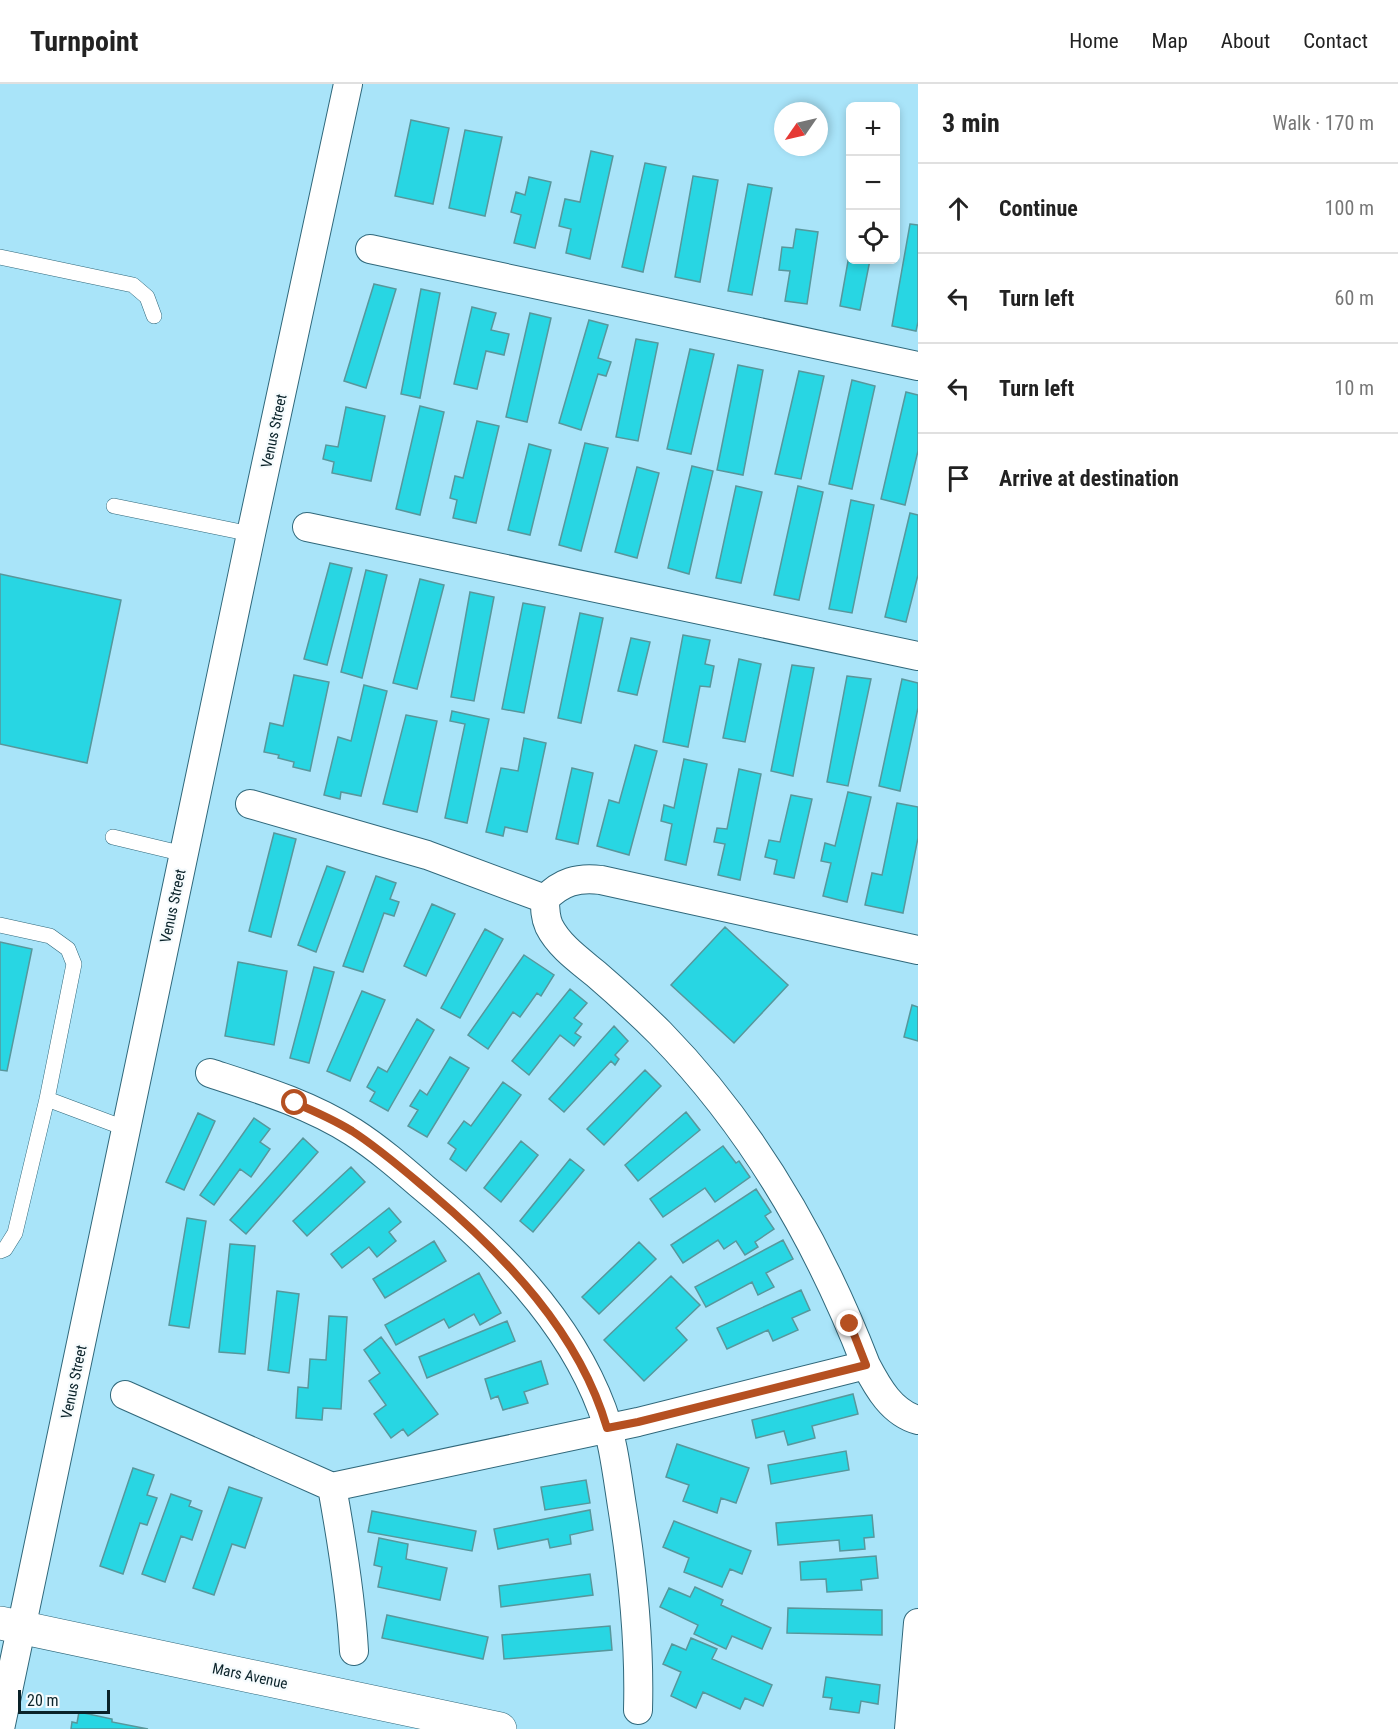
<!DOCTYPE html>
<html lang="en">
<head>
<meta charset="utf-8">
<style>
	:root { --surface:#fff; --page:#f6f6f6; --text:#222; --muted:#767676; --line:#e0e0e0 }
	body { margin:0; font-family:"Roboto Condensed",sans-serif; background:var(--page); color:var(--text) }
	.controls { position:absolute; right:18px; top:18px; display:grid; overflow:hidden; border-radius:9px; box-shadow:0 3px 9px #0003 }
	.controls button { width:54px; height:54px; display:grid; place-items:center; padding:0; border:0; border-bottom:2px solid var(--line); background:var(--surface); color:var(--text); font:30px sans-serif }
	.compass { position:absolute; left:774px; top:18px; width:54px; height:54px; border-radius:50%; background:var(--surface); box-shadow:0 3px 9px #0003; rotate:236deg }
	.scale { position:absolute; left:18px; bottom:15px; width:92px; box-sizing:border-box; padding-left:6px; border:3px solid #0a2229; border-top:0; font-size:16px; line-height:21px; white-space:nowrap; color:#0a2229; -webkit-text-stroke:4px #f6fbfd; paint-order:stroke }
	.stop { position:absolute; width:18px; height:18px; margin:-14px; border:4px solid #b55021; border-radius:50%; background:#fff }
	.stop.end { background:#b55021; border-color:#fff; box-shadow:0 2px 6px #0008 }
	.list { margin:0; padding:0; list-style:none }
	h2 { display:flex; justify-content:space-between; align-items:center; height:78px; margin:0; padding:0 24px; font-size:26px }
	h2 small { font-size:20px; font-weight:400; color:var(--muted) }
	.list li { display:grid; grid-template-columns:39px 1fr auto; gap:18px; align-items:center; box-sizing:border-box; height:90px; padding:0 24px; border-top:2px solid var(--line) }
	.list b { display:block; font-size:22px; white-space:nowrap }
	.list em { font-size:20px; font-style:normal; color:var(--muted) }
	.icon { flex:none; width:33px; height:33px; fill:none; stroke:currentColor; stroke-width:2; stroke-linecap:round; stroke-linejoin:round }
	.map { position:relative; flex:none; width:918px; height:1645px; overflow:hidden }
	header { display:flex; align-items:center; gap:36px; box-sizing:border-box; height:84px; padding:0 30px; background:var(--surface); border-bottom:2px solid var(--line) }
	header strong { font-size:28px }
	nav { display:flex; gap:33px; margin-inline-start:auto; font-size:21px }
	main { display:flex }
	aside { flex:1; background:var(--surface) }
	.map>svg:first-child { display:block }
	.building { fill:#28d6e3; stroke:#57979c; stroke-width:1.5 }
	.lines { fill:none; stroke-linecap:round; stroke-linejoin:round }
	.service-casing { stroke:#30687b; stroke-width:16 }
	.minor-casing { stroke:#30687b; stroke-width:30 }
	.tertiary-casing { stroke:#30687b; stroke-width:34 }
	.service { stroke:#fff; stroke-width:15 }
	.minor { stroke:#fff; stroke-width:28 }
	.tertiary { stroke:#fff; stroke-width:33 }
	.route { stroke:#b55021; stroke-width:8 }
	.labels { text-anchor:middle; stroke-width:4.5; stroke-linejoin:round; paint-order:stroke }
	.street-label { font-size:15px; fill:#0a2229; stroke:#f6fbfd }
</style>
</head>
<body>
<header>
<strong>Turnpoint</strong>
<nav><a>Home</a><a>Map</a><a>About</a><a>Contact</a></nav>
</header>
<main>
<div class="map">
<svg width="918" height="1645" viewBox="0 0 918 1645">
	<rect width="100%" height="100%" fill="#a9e4f9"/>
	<path class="building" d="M411 36 449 44 433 120 395 112Z
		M465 46 502 53 485 132 449 124Z
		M591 67 613 72 590 175 566 169 571 145 559 142 565 115 580 118Z
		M645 79 666 83 643 188 622 183Z
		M693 92 718 96 700 198 675 193Z
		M529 93 551 98 535 164 514 159 521 131 511 128 516 108 525 111Z
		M748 100 772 104 752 211 728 207Z
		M910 140 918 141V238L916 247 892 242Z
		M796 145 818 148 807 220 785 217 790 187 779 186 782 163 793 164Z
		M850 166V176H870L860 226 840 222Z
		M374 200 396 205 366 304 344 297Z
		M421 205 440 209 420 314 401 310Z
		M472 223 496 229 491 246 509 250 504 271 486 267 477 305 454 300Z
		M530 229 551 234 527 338 506 333Z
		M589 236 608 241 598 274 611 278 606 292 598 290 581 346 559 339Z
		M636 255 658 259 638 357 616 353Z
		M690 265 714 270 691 370 667 365Z
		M738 281 763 286 743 391 717 386Z
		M799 287 824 292 801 395 775 390Z
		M852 296 875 302 852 405 829 400Z
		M906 308 918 311V367L905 421 881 415Z
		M420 322 444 328 420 431 396 425Z
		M346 323 385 332 371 397 332 389 334 378 323 375 326 361 338 363Z
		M477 337 499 342 476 439 453 434 457 416 450 414 455 392 463 394Z
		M585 359 608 364 581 467 559 461Z
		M529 360 551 366 530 451 508 446Z
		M692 382 713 387 689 490 668 484Z
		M637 383 659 389 637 474 615 468Z
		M736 402 762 408 741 499 716 494Z
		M798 402 823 408 799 516 774 511Z
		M851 416 874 421 852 529 829 525Z
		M910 429 918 431V491L906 538 885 533Z
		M330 479 352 484 327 581 304 575Z
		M366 486 387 491 362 594 341 588Z
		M0 490 121 516 87 679 0 660Z
		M420 495 444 501 417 605 393 599Z
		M470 508 494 513 474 617 451 613Z
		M523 519 545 523 524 629 502 625Z
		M580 529 603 534 581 639 558 634Z
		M683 551 710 556 705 580 714 582 710 603 700 602 688 663 663 658Z
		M631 554 650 558 637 611 618 607Z
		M739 575 761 580 745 658 723 654Z
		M792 581 814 584 793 692 771 687Z
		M294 591 329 598 310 687 293 683 294 678 278 674 279 671 264 668 270 639 283 642Z
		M847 592 871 595 848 702 827 698Z
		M902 595 918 599V624L900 707 879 702Z
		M364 601 387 607 361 712 341 708 340 715 324 711 338 653 351 657Z
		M452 627 489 635 467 739 445 734 465 640 450 637Z
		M406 631 437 637 417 728 383 720Z
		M524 654 546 659 527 748 505 743 503 752 486 748 501 684 518 687Z
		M635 661 657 667 629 771 597 762 609 716 619 719Z
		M684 675 707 680 686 781 665 776 672 740 661 737 664 721 674 724Z
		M572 684 593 689 578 760 556 755Z
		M739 685 761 690 740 796 718 791 725 760 714 758 717 744 727 745Z
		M848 708 871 713 847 818 823 812 831 779 821 777 825 759 835 762Z
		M791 711 812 715 794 794 774 790 777 776 765 773 769 756 780 758Z
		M897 719 918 723V754L903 829 865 821 872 789 882 791Z
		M274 749 296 755 271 853 249 847Z
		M327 782 345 788 316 868 298 861Z
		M376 792 396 799 390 815 399 818 394 832 384 829 363 888 343 882Z
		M432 820 455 830 426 892 404 882Z
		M725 843 788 901 734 959 671 901Z
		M485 845 503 855 460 934 441 924Z
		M0 858 32 865 7 987 0 986Z
		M524 871 554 891 541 912 537 909 520 933 513 928 488 965 468 951Z
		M238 878 287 887 274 961 225 952Z
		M314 883 334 888 309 979 290 974Z
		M570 905 587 919 574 934 582 940 575 949 581 953 574 962 560 951 529 991 512 977Z
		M362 907 385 916 350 997 327 987Z
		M912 921 918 923V957L904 953Z
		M417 935 434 946 388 1027 370 1017 375 1008 367 1003 378 983 387 988Z
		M614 942 628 957 615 971 619 975 615 981 611 977 564 1028 549 1015Z
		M450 973 469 984 427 1053 408 1042 418 1026 410 1022 420 1006 427 1011Z
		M645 986 661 1002 604 1061 587 1045Z
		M503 998 521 1011 466 1087 450 1075 456 1065 448 1059 464 1037 471 1042Z
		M686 1028 700 1046 638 1097 625 1081Z
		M198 1029 215 1037 184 1106 166 1098Z
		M254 1034 270 1045 260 1058 270 1065 251 1093 240 1085 214 1121 200 1111Z
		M303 1054 318 1068 246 1150 230 1136Z
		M521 1057 538 1071 501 1118 484 1104Z
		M723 1062 736 1079 739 1077 750 1093 715 1118 705 1104 663 1133 650 1115Z
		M570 1075 584 1086 533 1148 520 1137Z
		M351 1083 365 1098 307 1152 293 1137Z
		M756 1105 771 1128 765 1132 774 1145 755 1158 758 1163 745 1171 736 1157 724 1165 718 1156 683 1179 671 1161Z
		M389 1124 401 1138 389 1148 396 1157 377 1173 369 1163 342 1184 331 1170Z
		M187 1134 206 1137 189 1244 169 1241Z
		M783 1156 793 1175 766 1189 774 1203 758 1211 752 1198 706 1223 695 1203Z
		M434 1157 446 1177 385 1214 373 1195Z
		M639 1158 656 1175 599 1230 582 1213Z
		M230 1160 255 1162 245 1270 219 1268Z
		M479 1189 501 1229 480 1241 474 1230 449 1244 444 1235 396 1261 385 1241Z
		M671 1192 700 1221 676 1244 687 1256 644 1297 604 1256Z
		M801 1206 810 1226 792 1234 798 1246 773 1257 768 1246 727 1265 717 1244Z
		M277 1207 299 1210 289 1289 268 1286Z
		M329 1232 347 1233 341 1325 323 1324 322 1336 296 1334 298 1303 308 1304 310 1275 326 1276Z
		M507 1237 515 1257 427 1294 419 1273Z
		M381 1253 438 1330 408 1352 403 1345 391 1354 374 1330 386 1321 369 1297 380 1289 364 1266Z
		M541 1277 548 1300 524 1308 528 1319 503 1326 498 1312 491 1315 485 1295Z
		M853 1310 858 1330 812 1342 815 1354 788 1361 784 1347 756 1354 752 1336Z
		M677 1360 749 1384 736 1419 721 1414 717 1429 683 1417 689 1401 666 1393Z
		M846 1367 849 1386 771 1400 768 1381Z
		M133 1384 154 1391 147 1411 157 1414 147 1441 140 1439 123 1490 100 1482Z
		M586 1396 590 1419 545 1426 541 1403Z
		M229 1403 262 1414 245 1464 232 1460 214 1511 193 1504Z
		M171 1410 191 1417 189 1422 202 1427 192 1456 181 1452 165 1498 142 1490Z
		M590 1426 593 1446 570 1451 571 1460 550 1464 548 1455 498 1465 494 1445Z
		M372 1427 476 1447 472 1467 368 1448Z
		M872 1431 874 1453 864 1454 865 1465 840 1467 839 1456 778 1461 776 1439Z
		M674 1437 751 1467 742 1490 730 1485 722 1503 684 1488 689 1474 663 1463Z
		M379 1454 408 1460 406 1475 447 1484 440 1516 378 1503 382 1483 374 1481Z
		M876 1472 878 1494 861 1496 862 1506 827 1508 826 1495 801 1496 800 1478Z
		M590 1490 593 1511 501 1523 499 1502Z
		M695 1503 723 1516 721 1521 771 1544 762 1565 732 1552 726 1565 694 1550 698 1541 660 1523 669 1504 690 1513Z
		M788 1524 882 1526V1551L787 1549Z
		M387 1531 488 1553 483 1575 382 1554Z
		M610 1542 612 1566 504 1575 502 1551Z
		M691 1554 717 1565 712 1575 772 1601 763 1622 745 1614 740 1625 703 1608 696 1624 671 1612 681 1588 663 1580 672 1560 686 1566Z
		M826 1593 880 1601 878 1620 861 1617 859 1629 830 1625 832 1614 823 1613Z
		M79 1628 112 1635V1638L148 1645H71L72 1638 77 1639Z"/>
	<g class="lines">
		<defs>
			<path id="service" d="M0 173 133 201 147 213 154 232
				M114 422 251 450
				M113 753 184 770
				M0 841 50 852 68 865 74 880 47 1015 15 1149 5 1165 0 1167
				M47 1015 127 1045"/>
			<path id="minor" d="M370 165 918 282
				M307 443 918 572
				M250 720 427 771 545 815C561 798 578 793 601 796L918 866
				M545 815C545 825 545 833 549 842 559 862 579 876 596 890 618 909 639 928 660 949 753 1044 818 1157 866 1281
				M210 989C259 1005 309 1020 353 1048 378 1064 401 1084 424 1104 496 1164 568 1234 602 1325 613 1355 617 1390 622 1422 633 1491 640 1556 638 1626
				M125 1311 332 1403 638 1338 866 1281C878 1304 892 1329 918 1336
				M332 1403C342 1458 351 1512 354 1567
				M0 1645 251 450 348 0
				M909 1645 918 1539"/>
			<path id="tertiary" d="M0 1539 500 1645"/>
		</defs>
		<use href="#service" class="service-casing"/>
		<use href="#minor" class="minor-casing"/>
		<use href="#tertiary" class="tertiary-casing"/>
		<use href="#service" class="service"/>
		<use href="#minor" class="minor"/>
		<use href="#tertiary" class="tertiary"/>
	</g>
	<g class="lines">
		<path class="route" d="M295 1019C314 1027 334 1036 352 1047 380 1065 406 1088 431 1109 505 1172 579 1248 607 1344L638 1338 866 1281 850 1240"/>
	</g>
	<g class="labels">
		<g class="street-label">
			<text transform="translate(274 347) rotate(-78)" y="5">Venus Street</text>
			<text transform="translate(173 822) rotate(-78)" y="5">Venus Street</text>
			<text transform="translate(74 1298) rotate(-78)" y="5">Venus Street</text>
			<text transform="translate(250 1592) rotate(12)" y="5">Mars Avenue</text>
		</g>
	</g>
</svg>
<div class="controls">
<button>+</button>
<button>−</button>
<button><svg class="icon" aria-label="locate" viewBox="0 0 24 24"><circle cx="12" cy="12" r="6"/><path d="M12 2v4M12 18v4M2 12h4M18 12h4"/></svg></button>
</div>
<svg class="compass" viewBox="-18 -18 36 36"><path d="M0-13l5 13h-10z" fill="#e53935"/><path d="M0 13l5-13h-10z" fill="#767676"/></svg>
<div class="scale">20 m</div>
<div class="stop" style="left:295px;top:1019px"></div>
<div class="stop end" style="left:850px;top:1240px"></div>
</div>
<aside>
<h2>3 min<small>Walk · 170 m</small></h2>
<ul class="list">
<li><svg class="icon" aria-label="ahead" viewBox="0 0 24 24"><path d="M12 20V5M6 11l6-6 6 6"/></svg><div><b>Continue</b></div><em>100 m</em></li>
<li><svg class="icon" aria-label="left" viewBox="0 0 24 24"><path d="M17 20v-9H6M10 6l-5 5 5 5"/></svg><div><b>Turn left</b></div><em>60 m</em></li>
<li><svg class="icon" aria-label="left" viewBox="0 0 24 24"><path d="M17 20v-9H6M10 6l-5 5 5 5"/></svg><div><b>Turn left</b></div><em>10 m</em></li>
<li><svg class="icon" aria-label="arrive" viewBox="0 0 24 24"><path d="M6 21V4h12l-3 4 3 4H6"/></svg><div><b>Arrive at destination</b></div></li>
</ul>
</aside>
</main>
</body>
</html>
